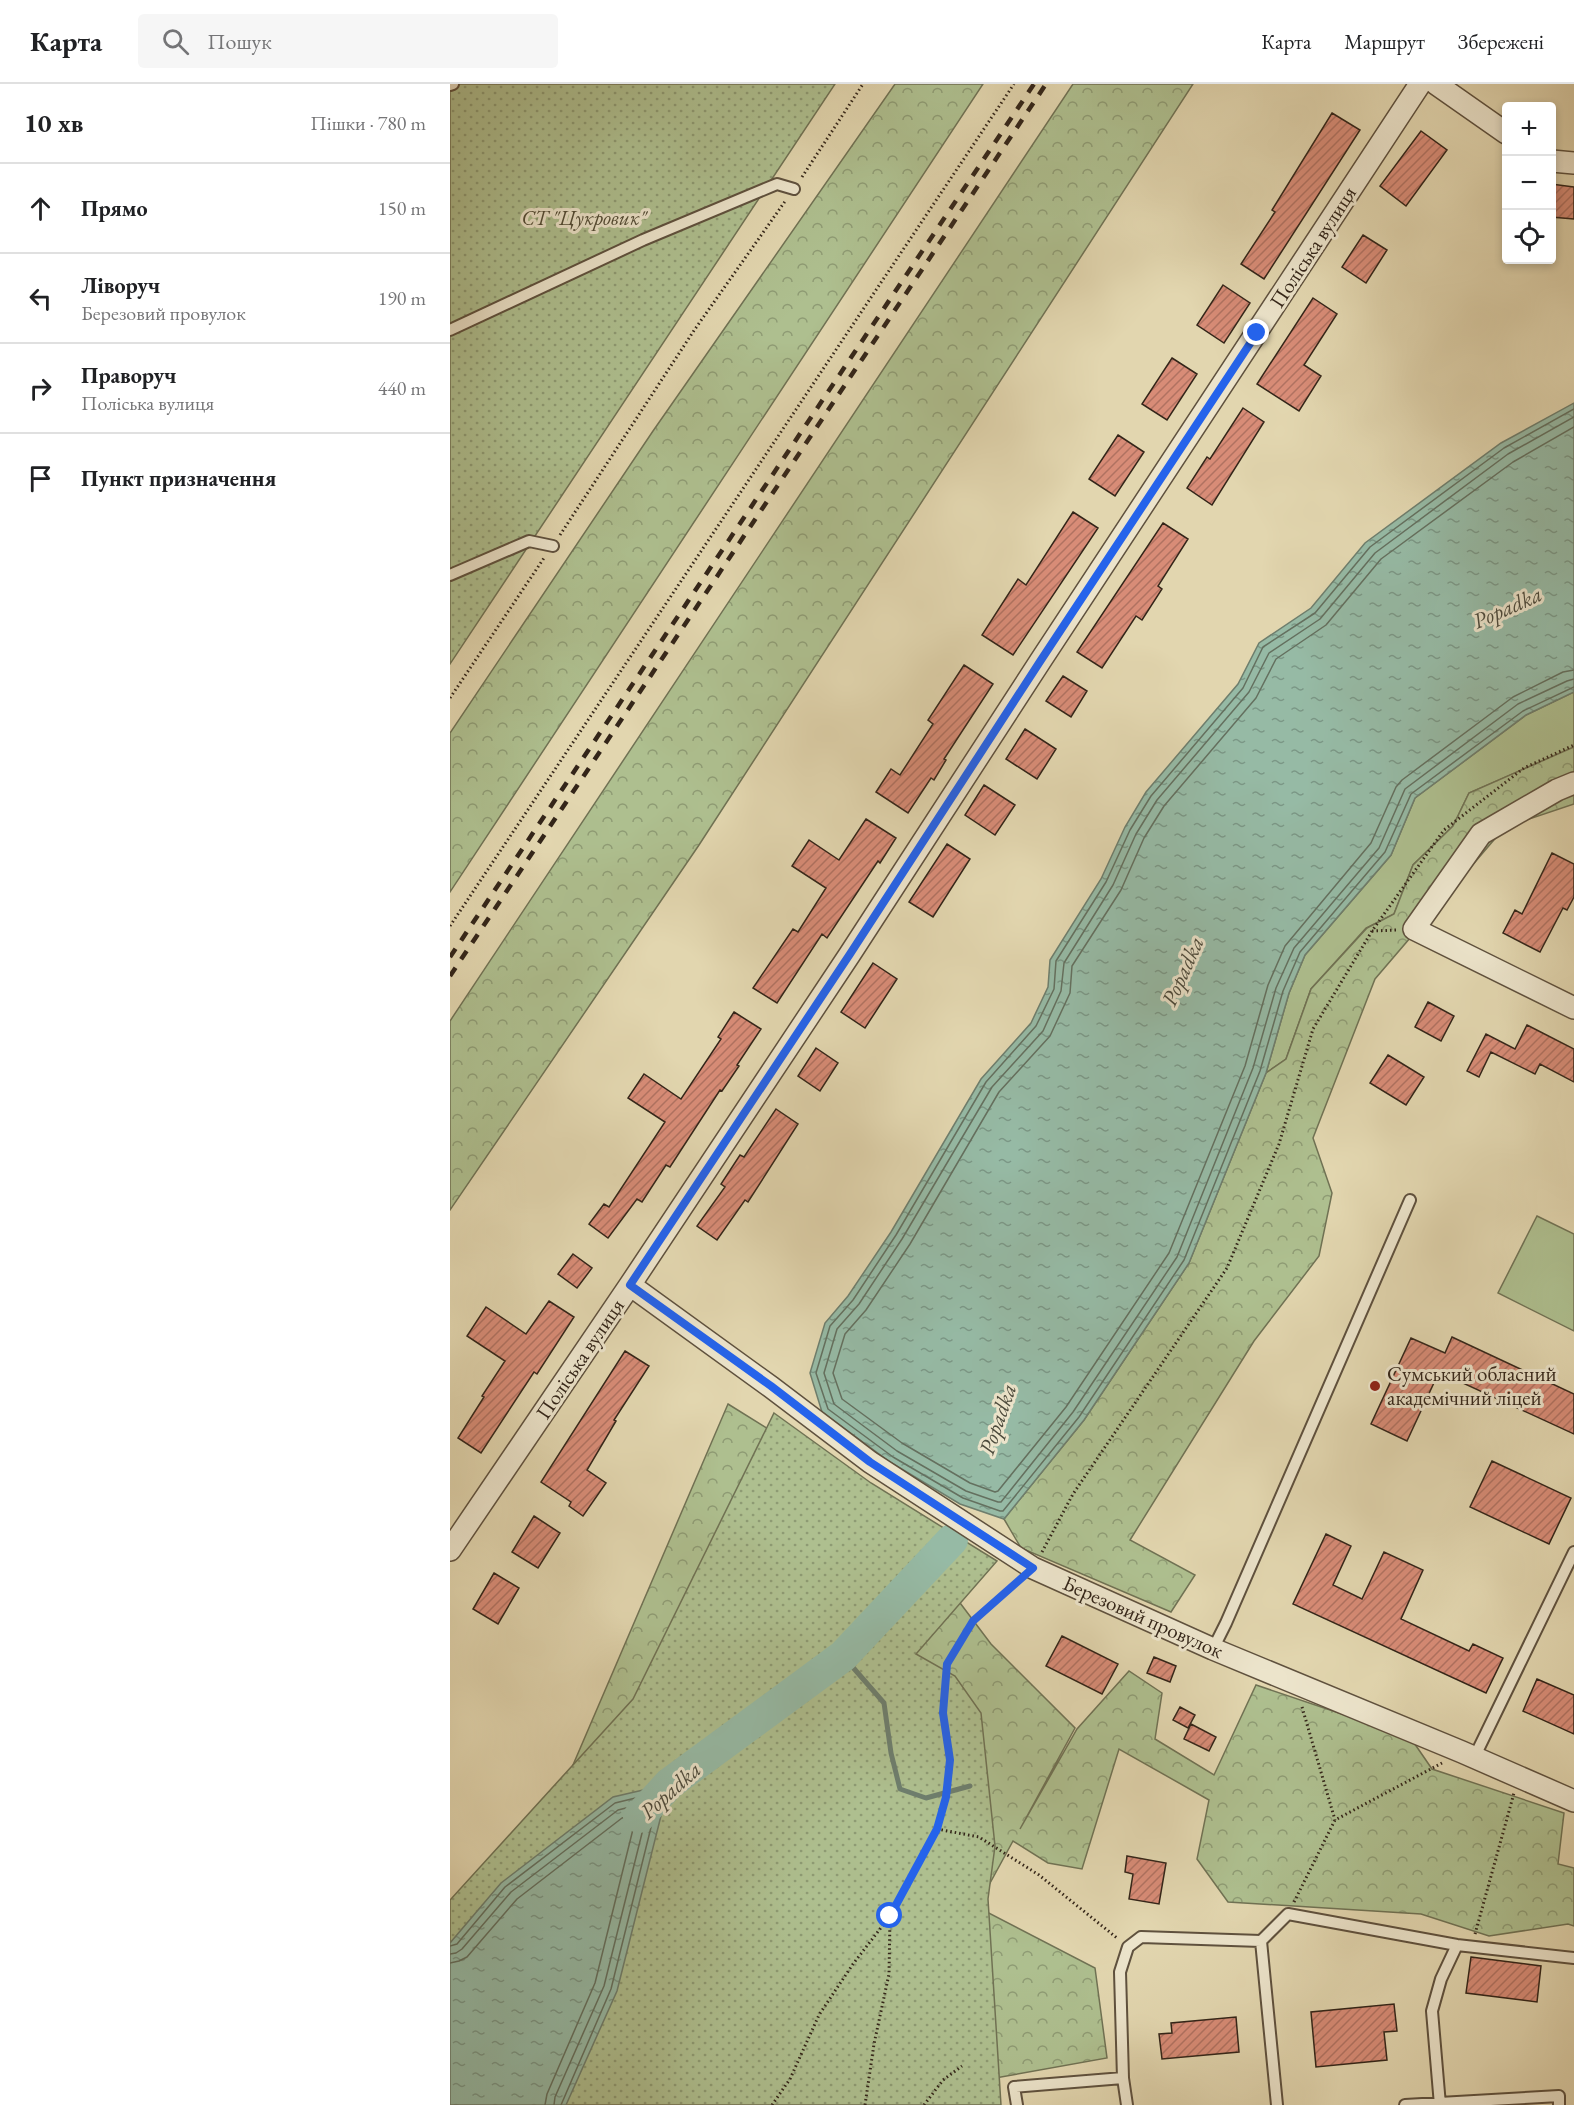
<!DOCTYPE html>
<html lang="uk">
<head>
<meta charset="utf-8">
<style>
	:root { --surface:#fff; --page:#f6f6f6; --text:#202124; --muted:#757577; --line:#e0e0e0 }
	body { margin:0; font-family:"EB Garamond",serif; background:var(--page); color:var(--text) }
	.controls { position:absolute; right:18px; top:18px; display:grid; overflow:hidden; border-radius:6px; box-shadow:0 3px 9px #0003 }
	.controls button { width:54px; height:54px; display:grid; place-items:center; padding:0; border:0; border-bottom:2px solid var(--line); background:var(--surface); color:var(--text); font:30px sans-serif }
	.stop { position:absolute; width:18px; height:18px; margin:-14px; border:4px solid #2563eb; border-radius:50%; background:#fff }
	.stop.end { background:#2563eb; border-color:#fff; box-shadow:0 2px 6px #0008 }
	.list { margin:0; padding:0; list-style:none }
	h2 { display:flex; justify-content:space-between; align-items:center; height:78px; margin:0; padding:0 24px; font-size:26px }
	h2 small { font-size:20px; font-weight:400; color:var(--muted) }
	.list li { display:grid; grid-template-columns:39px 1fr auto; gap:18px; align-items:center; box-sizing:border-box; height:90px; padding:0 24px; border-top:2px solid var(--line) }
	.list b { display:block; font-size:22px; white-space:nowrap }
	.list p { margin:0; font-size:20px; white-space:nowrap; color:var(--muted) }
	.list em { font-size:20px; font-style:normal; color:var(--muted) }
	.icon { flex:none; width:33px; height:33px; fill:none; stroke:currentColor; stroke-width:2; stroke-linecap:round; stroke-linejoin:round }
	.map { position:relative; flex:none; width:1124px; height:2021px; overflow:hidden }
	header { display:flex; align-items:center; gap:36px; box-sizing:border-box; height:84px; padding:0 30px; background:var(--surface); border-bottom:2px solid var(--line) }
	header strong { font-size:28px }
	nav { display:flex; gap:33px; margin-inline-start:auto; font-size:21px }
	.search { width:420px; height:54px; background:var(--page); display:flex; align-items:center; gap:15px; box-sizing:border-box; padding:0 21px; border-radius:6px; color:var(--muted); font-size:22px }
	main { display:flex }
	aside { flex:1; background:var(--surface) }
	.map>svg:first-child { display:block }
	.grass { fill:#aebf8f; stroke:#707254; stroke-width:1.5 }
	.forest { fill:url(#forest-crowns); stroke:#707254; stroke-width:1.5 }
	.park { fill:url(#park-dots); stroke:#707254; stroke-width:1.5 }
	.water { fill:url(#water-ripples); stroke:#6e7e6d; stroke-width:1.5 }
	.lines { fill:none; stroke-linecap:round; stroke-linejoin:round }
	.shore { stroke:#64705f; stroke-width:1.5 }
	.stream { stroke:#6e7e6d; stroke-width:5 }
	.river { stroke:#96baa5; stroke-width:32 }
	.building { fill:url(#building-hatch); stroke:#332519; stroke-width:1.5 }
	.lane-casing { stroke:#5f513e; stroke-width:14 }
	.street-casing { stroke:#5f513e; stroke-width:24 }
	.path { stroke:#332519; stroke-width:3; stroke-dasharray:1.5 3; stroke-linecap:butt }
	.lane { stroke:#ece4cb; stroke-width:10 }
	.street { stroke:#ece4cb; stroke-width:21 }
	.rail { stroke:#332519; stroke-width:4.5; stroke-dasharray:10 10; stroke-linecap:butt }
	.route { stroke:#2563eb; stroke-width:8 }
	.poi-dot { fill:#8f2418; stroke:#ece4cb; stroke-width:2 }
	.labels { text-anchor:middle; stroke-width:6; stroke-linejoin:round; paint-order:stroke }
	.park-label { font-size:21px; font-style:italic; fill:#524c36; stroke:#ece4cb }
	.street-label { font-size:21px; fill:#332519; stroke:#ece4cb }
	.poi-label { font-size:21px; fill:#332519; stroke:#ece4cb; text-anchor:start }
	.water-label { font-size:22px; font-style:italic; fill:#4c4a3c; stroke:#ece4cb }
</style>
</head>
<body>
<header>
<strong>Карта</strong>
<div class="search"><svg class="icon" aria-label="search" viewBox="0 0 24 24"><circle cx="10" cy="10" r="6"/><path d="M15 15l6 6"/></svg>Пошук</div>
<nav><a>Карта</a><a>Маршрут</a><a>Збережені</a></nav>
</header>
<main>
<aside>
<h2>10 хв<small>Пішки · 780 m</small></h2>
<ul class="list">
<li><svg class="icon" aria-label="ahead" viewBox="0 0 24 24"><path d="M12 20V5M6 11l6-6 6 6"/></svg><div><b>Прямо</b></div><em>150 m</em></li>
<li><svg class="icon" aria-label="left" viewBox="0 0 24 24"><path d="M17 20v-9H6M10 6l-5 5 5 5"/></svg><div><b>Ліворуч</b><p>Березовий провулок</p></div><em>190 m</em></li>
<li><svg class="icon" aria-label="right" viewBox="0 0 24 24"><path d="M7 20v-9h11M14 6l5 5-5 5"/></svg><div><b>Праворуч</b><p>Поліська вулиця</p></div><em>440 m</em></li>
<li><svg class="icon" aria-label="arrive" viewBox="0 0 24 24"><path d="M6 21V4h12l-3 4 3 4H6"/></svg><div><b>Пункт призначення</b></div></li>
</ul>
</aside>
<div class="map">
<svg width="1124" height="2021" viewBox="0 0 1124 2021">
	<defs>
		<pattern id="forest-crowns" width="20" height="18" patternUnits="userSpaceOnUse" patternTransform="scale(1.5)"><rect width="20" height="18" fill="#aebf8f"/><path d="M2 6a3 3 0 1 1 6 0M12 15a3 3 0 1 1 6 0" fill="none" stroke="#8e9b74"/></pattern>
		<pattern id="park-dots" width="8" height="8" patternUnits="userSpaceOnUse" patternTransform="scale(1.5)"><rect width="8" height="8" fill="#aebf8f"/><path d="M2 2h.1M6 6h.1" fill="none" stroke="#8e9b74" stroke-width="1.8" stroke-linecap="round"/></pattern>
		<pattern id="water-ripples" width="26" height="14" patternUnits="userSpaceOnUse" patternTransform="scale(1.5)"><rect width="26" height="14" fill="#96baa5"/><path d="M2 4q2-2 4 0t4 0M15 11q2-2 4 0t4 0" fill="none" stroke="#7b9786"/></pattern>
		<pattern id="building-hatch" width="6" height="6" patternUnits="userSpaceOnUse" patternTransform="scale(1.5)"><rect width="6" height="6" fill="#d88c77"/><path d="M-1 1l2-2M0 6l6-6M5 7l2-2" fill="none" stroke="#b07261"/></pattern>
	</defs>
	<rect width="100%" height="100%" fill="#e2d6af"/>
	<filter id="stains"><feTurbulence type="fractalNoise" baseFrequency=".00333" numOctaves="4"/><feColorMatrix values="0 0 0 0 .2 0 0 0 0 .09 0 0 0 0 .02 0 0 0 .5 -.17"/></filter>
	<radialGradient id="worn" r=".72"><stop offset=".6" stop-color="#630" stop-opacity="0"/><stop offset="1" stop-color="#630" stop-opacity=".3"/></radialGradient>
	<path class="grass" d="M1124 608V663L1019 709 1003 742 963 781 944 830 916 844 861 905 836 975 816 989 839 909 855 871 941 771 965 714 1076 631Z
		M1087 1132 1124 1150V1247L1048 1209Z"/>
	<path class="forest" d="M445 0H533L0 808V649L203 347Z
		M623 0H743L249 761 0 1126V937Z
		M1124 663V720L1055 743 925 895 863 1054 882 1109 869 1172 804 1257 680 1456 745 1491 721 1528 571 1464 554 1435 634 1336 739 1179 816 989 836 975 861 905 917 844 944 830 963 781 1003 742 1019 709Z
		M278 1320 452 1428 495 1499 541 1560 625 1644 570 1745 627 1645 679 1587 712 1609 705 1655 764 1691 806 1601 960 1653 982 1685 1114 1729 1108 1780 1124 1784V1842L1118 1840 1039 1852 971 1830 778 1818 747 1775 759 1716 669 1665 632 1785 598 1779 563 1757 527 1823 645 1884 657 1974 534 1996 116 2021 217 1699 123 1681Z"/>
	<path class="park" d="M0 0H385L0 580Z
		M324 1329 421 1399 547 1477 466 1570 505 1592 531 1629 545 1762 538 1815 551 2021H0V1816L183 1615Z"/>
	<path class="water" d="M1124 319V608L1076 631 965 714 941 771 855 871 839 909 816 989 739 1179 634 1336 554 1435 510 1420 440 1378 372 1328 360 1289 375 1239 398 1212 441 1148 531 995 581 939 598 903 600 876 651 795 675 743 696 708 788 600 809 559 861 524 915 459 1051 359Z
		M219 1700 167 1907 116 2021H0V1859L51 1799 163 1713Z"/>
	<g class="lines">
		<path class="shore" d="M1124 325 1054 364 920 463 865 529 813 563 793 604 701 712 680 746 656 798 606 877 604 905 586 942 536 998 446 1151 403 1216 380 1242 366 1289 378 1325 443 1373 513 1414 550 1427H553L629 1333 734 1176 810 987 833 907 850 868 935 768 961 710 1073 627 1124 603
			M1124 333 1058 370 925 469 870 535 819 569 799 608 707 716 686 750 663 801 614 879 611 907 593 947 542 1003 452 1155 409 1220 387 1245 374 1289 384 1320 447 1367 516 1407 548 1418H551L623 1328 727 1173 803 984 826 904 844 864 929 764 955 705 1068 620 1117 597 1124 595
			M1124 343 1063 378 931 475 876 541 826 575 806 614 714 722 694 754 671 806 622 882 620 909 600 952 549 1008 460 1160 416 1226 395 1250 383 1289 392 1315 452 1359 520 1399 545 1408 548 1407 616 1323 719 1169 795 982 818 901 835 862 921 759 946 703 952 696 1063 613 1113 588 1124 586
			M0 1862 7 1860 55 1803 165 1719 206 1709 209 1711 161 1905 111 2021
			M0 1870 6 1869 12 1865 61 1808 168 1726 196 1719 199 1721 154 1902 105 2013 104 2021
			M0 1879 9 1877 17 1873 67 1815 172 1734 184 1731 186 1733 145 1899 97 2010 95 2021"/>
		<path class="stream" d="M393 1572 434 1619 441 1669 450 1705 476 1714 520 1702"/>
		<path class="river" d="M189 1733 219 1700 393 1572 502 1456"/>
	</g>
	<path class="building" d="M882 29 910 46 814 195 791 180 825 128 822 126Z
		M971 47 997 66 956 122 930 102Z
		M1101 100 1124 103V135L1101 133Z
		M913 151 937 166 916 199 892 183Z
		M773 201 800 219 774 259 747 241Z
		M863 214 887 230 854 281 871 292 849 327 807 300Z
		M722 274 747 290 717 336 692 320Z
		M793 324 814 338 762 421 737 404 757 373 760 375Z
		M668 351 694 368 665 412 639 395Z
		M623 428 648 444 563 571 532 551 568 495 576 501Z
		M713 439 738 455 708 502 712 505 692 536 686 532 652 584 627 568Z
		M514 581 543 600 494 675 496 676 484 696 481 694 458 729 426 708 441 685 450 691 483 640 478 636Z
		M613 592 637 607 621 633 596 617Z
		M575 645 606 665 587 695 556 675Z
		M534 701 565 721 545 751 515 731Z
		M416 735 446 754 430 779 428 777 377 854 372 850 327 919 303 904 343 845 348 848 376 804 342 782 359 756 389 776Z
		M497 760 520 775 483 833 459 818Z
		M1102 769 1124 780V813L1117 826 1113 824 1090 868 1053 849 1065 826 1072 830Z
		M423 879 447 895 415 944 391 928Z
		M978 918 1004 932 991 957 965 943Z
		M284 928 311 945 287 981 289 982 272 1007 270 1006 220 1083 216 1081 192 1118 187 1115 158 1154 139 1140 154 1120 159 1123 215 1038 178 1014 194 990 231 1015 271 955 268 953Z
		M1077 941 1124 965V998L1090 980 1085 990 1041 968 1029 993 1017 987 1036 950 1065 965Z
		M366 964 388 979 370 1007 348 992Z
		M938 971 974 993 956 1021 920 999Z
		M326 1025 348 1040 298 1118 295 1116 267 1156 247 1142 275 1103 271 1100 290 1071 294 1073Z
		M123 1170 142 1184 127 1204 108 1190Z
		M99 1217 124 1233 87 1290 84 1288 31 1369 8 1354 34 1313 32 1312 55 1277 17 1252 36 1223 76 1250Z
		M1002 1253 1124 1310V1350L989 1288 957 1357 921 1340 961 1254 995 1269Z
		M175 1267 199 1282 164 1336 166 1337 137 1386 156 1399 133 1432 119 1422 121 1418 91 1398Z
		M1042 1377 1121 1414 1099 1460 1020 1423Z
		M84 1432 110 1449 88 1484 62 1468Z
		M876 1450 901 1462 883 1501 912 1515 934 1468 973 1486 951 1535 1019 1567 1023 1560 1053 1574 1036 1609 843 1520Z
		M44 1489 69 1504 48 1540 23 1525Z
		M612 1552 668 1580 652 1610 596 1582Z
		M704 1573 726 1582 720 1598 697 1589Z
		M1087 1595 1124 1611V1650L1073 1627Z
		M730 1623 745 1631 738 1644 723 1636Z
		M741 1640 766 1653 759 1667 734 1655Z
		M677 1772 716 1779 709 1820 679 1815 683 1790 675 1788Z
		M1021 1873 1091 1882 1087 1918 1016 1909Z
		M944 1920 947 1947 934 1948 937 1976 866 1983 861 1928Z
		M786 1933 789 1968 712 1975 709 1950 722 1949 721 1939Z"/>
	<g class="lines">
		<defs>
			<path id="lane" d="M0 1 3 0
				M0 246 193 156 327 100 344 105
				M0 491 79 457 103 462
				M763 1565 776 1539 960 1116
				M1024 1674 1124 1468
				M567 2021 564 2003 673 1994
				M677 2021 673 1994 670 1888 678 1863 691 1853 811 1857
				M827 2021 811 1857 838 1830 1007 1861 1124 1874
				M955 2021 1109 2012V2021
				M990 2021 982 1927 991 1895 1007 1861"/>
			<path id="street" d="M986 0 1056 49
				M1102 77 1124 79
				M1124 699 1107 706 1031 750 964 845 1124 924
				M180 1201 321 1303 420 1378 583 1484 763 1565 1012 1668 1124 1717
				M0 1466 180 1201 400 870 591 576 970 0"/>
		</defs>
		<use href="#lane" class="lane-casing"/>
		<use href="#street" class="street-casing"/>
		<path class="path" d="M352 93 413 0
			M110 451 245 245 336 116
			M0 614 94 474
			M0 842 564 0
			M922 847 947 846
			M592 1468 623 1410 777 1184 829 1060 863 945 922 847 994 746 1074 684 1124 661
			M852 1623 885 1736
			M487 1745 529 1753 589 1791 667 1854
			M844 1818 885 1736 992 1679
			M1025 1850 1064 1709
			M322 2021 340 1995 369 1931 403 1880 440 1832 487 1745 496 1713 500 1676 493 1630 497 1580 523 1537 569 1496
			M415 2021 424 1960 439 1890 440 1834
			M474 2021 493 1996 512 1982"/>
		<use href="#lane" class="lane"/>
		<use href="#street" class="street"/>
		<path class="rail" d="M0 873 584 0
			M0 892 596 0"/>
	</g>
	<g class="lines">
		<path class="route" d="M440 1832 487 1745 496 1713 500 1676 493 1629 497 1580 523 1537 583 1484 420 1378 321 1302 180 1201 400 870 591 576 807 249"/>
	</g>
	<circle class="poi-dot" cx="925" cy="1302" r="6"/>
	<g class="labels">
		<g class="park-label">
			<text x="134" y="141">СТ "Цукровик"</text>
		</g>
		<g class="street-label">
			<text transform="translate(863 163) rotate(-57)" y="7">Поліська вулиця</text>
			<text transform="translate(130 1275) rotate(-56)" y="7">Поліська вулиця</text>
			<text transform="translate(693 1533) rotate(24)" y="7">Березовий провулок</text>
		</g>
		<g class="poi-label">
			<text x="937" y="1297">Сумський обласний<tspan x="937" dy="24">академічний ліцей</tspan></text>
		</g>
		<g class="water-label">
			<text transform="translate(1057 523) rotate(-24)" y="8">Popadka</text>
			<text transform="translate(732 887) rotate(-66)" y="8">Popadka</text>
			<text transform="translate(547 1335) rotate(-71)" y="8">Popadka</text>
			<text transform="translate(220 1706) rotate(-42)" y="8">Popadka</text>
		</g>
	</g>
	<rect width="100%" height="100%" filter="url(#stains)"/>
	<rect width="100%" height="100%" fill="url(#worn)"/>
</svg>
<div class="controls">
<button>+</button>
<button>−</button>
<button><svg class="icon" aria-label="locate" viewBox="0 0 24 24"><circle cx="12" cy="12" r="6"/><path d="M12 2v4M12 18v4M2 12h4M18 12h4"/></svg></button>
</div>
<div class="stop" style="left:440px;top:1832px"></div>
<div class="stop end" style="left:807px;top:249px"></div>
</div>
</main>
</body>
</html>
